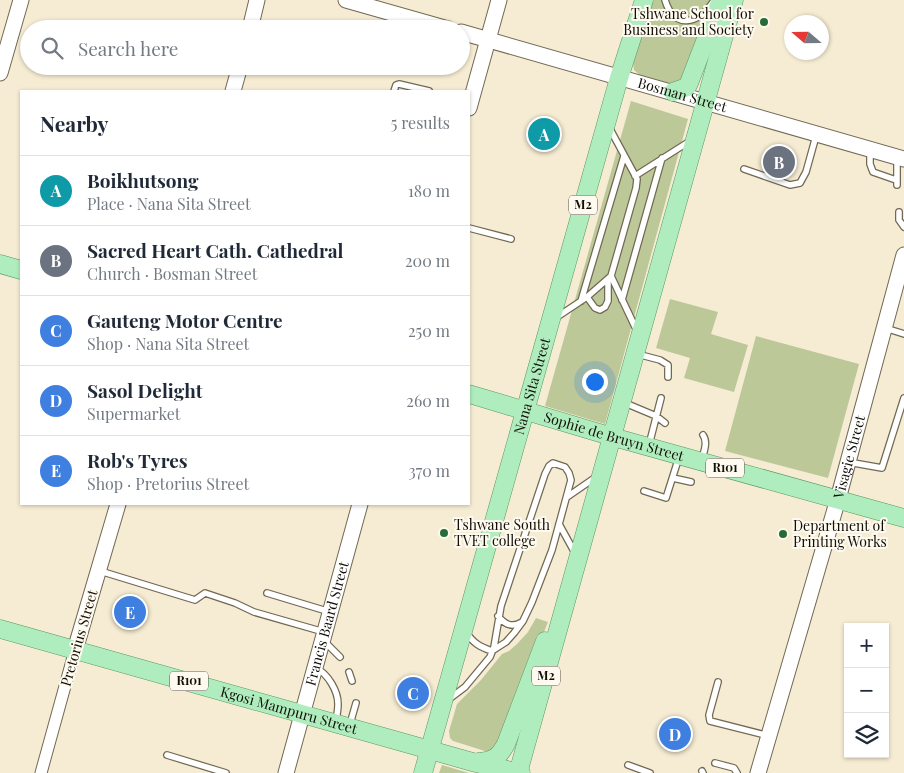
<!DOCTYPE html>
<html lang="en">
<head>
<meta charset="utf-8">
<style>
	:root { --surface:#fff; --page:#f2f2f3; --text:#1f2937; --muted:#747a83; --line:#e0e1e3; --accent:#db2777 }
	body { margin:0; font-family:"Playfair Display",serif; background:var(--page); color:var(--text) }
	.controls { position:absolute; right:15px; bottom:15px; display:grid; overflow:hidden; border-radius:0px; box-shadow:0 1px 4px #0004 }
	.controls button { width:45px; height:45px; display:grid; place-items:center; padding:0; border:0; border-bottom:1px solid var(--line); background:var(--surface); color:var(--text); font:25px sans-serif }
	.compass { position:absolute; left:784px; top:15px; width:45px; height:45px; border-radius:50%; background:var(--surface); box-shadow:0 1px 4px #0004; rotate:290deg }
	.you { position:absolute; left:594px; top:381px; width:18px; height:18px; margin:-12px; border:4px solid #fff; border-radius:50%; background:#1a73e8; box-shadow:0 0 0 8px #1a73e833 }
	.badge { display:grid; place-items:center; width:32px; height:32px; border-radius:50%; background:var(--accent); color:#fff; font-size:16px; font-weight:700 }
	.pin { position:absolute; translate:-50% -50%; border:2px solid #fff; box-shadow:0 1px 5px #0006 }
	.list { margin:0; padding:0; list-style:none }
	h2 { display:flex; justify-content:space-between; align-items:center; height:65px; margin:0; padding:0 20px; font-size:21px }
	h2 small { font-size:16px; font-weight:400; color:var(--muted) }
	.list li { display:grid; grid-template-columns:32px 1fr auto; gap:15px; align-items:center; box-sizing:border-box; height:70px; padding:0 20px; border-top:1px solid var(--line) }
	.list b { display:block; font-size:19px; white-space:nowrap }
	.list p { margin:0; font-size:16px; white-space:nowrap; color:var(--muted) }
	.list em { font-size:16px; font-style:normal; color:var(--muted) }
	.icon { flex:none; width:28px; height:28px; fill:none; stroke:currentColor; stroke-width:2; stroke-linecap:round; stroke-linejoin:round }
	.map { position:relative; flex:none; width:904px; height:773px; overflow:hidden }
	.search { position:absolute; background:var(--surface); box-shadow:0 1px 4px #0004; left:20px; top:20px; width:450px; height:55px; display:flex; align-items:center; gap:12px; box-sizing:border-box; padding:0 18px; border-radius:28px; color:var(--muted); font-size:19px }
	.panel { position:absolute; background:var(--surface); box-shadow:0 1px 4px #0004; left:20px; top:90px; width:450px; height:415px; border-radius:0px }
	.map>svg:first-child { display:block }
	.green { fill:#bdc899 }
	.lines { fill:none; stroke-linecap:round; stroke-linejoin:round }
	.lane-casing { stroke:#716953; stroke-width:8 }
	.street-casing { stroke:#716953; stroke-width:13 }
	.secondary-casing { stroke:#716953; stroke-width:17 }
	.primary-casing { stroke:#579761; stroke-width:19 }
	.lane { stroke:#fff; stroke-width:5.5 }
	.street { stroke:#fff; stroke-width:11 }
	.secondary { stroke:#fff; stroke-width:15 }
	.primary { stroke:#b0edbe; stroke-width:18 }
	.poi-dot { fill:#266c39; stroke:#fefaf0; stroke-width:2 }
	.labels { text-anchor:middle; stroke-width:4; stroke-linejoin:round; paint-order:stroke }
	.shield { fill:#fefaf0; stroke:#58554c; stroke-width:1 }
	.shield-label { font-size:12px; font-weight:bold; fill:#110e06 }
	.poi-label { font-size:14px; fill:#110e06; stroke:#fefaf0; text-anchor:start }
	.street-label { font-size:14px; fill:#110e06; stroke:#fefaf0 }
</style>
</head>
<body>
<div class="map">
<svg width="904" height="773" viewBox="0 0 904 773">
	<rect width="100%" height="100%" fill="#f6ecd3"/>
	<path class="green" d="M654 0H712L681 82 674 85 641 76 634 70 633 62 650 9Z
		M631 101 688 119 605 424 545 406Z
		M670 299 718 312 711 334 748 345 734 392 684 378 690 358 656 348Z
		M756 336 859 364 828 478 725 451Z
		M536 618 548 622 497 747 488 752 453 741 450 738 449 731 457 704 481 680 502 654 509 651 517 644 528 632Z
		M442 765 469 773H439Z"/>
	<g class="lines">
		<defs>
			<path id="lane" d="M665 0C674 30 698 24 713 2
				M394 91 396 85 399 84 429 91
				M870 151V164L873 172 896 180
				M744 169 790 185 800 183 806 172 816 136
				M635 176 690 141
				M897 185V157
				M899 212V220L904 227
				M469 228 511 239
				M611 276 637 331
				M587 297 595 308 600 310 605 307 608 301V279
				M622 300 662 158
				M581 301 624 156
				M557 317 587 297 611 276 636 188 637 179 610 129
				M885 328 904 334
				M637 354 660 360 668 365V377
				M625 403 656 416 665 423
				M649 445 661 398
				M702 459C704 451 708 442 703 435
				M848 462 882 468 904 398
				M673 478 691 482
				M644 491 666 498 679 457
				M567 497 596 477
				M559 524 575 553
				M100 571 195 600 205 593 235 603 254 612 324 632
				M267 593 330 612
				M498 616C505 625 512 628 522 622
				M324 641 340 657
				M316 668C328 674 338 691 338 704 338 710 337 715 336 720
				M349 672 352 681
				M718 682 709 715 710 721 769 736
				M449 699 465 687 490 657 494 647 501 606 545 474 549 466 553 463 565 467 569 473 571 480 552 550 532 602 523 621 514 633 506 642 492 651C480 647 473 643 466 632
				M350 724 356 703
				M167 755 226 773
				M715 763 734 768 737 773
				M628 765 650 773
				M702 771 703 773"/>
			<path id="street" d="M41 773 75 650"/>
			<g id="secondary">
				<path d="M346 0 448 29"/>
				<path d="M250 29 257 0"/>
				<path id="s1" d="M461 32C609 74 757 116 904 159"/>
				<path d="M0 73 21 0"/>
				<path d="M233 91 240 66"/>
				<path d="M469 108 499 0"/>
				<path d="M75 650 118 504"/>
				<path id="s2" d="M286 773 360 504"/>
				<path id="s3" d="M758 773 838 499 904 255"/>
			</g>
			<g id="primary">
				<path d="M673 92 687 87 689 83 721 0"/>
				<path d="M0 264 21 270"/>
				<path id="s4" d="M469 394 613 437 904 518"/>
				<path id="s5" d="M0 629 476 763 521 773"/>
				<path d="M478 762C494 761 499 757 506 744L545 641"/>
				<path id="s6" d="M423 773 619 78 644 0"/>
				<path d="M518 773 734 0"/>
			</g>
		</defs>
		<use href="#lane" class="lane-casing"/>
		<use href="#street" class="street-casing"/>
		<use href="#secondary" class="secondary-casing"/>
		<use href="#primary" class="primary-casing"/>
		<use href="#lane" class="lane"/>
		<use href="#street" class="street"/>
		<use href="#secondary" class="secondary"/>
		<use href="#primary" class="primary"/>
	</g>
	<g class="poi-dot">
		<circle cx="764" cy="22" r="5"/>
		<circle cx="444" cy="533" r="5"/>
		<circle cx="783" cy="534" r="5"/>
	</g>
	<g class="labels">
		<g class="shield">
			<rect x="569" y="195.5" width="28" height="19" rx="4"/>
			<rect x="706" y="458.5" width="38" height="19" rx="4"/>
			<rect x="532" y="666.5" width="28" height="19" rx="4"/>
			<rect x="170" y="671.5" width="38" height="19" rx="4"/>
		</g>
		<g class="shield-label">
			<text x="583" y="209">M2</text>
			<text x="725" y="472">R101</text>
			<text x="546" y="680">M2</text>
			<text x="189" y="685">R101</text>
		</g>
		<g class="poi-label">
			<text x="754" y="19" text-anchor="end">Tshwane School for<tspan x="754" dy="16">Business and Society</tspan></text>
			<text x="454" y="530">Tshwane South<tspan x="454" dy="16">TVET college</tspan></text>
			<text x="793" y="531">Department of<tspan x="793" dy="16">Printing Works</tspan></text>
		</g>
		<g class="street-label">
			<text dy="5" stroke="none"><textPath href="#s1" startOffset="230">Bosman Street</textPath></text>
			<text dy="5" stroke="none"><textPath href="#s6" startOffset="402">Nana Sita Street</textPath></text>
			<text dy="5" stroke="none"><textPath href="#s4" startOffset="151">Sophie de Bruyn Street</textPath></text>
			<text dy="5" stroke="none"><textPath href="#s3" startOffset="329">Visagie Street</textPath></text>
			<text dy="5" stroke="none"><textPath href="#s2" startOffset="155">Francis Baard Street</textPath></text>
			<text transform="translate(79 638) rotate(-74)" y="5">Pretorius Street</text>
			<text dy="5" stroke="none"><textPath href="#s5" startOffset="300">Kgosi Mampuru Street</textPath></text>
		</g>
	</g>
</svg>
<div class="controls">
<button>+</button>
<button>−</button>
<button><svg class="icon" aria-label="layers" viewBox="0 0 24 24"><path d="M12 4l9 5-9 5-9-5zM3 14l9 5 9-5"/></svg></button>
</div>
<svg class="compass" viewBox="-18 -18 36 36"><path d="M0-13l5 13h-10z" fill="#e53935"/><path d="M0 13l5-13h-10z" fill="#747a83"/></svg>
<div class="you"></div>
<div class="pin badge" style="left:544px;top:134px;background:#0f9aa8">A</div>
<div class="pin badge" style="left:779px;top:162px;background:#6b7280">B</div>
<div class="pin badge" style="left:413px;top:693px;background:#3f7fe0">C</div>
<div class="pin badge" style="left:675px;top:734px;background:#3f7fe0">D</div>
<div class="pin badge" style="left:130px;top:612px;background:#3f7fe0">E</div>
<div class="search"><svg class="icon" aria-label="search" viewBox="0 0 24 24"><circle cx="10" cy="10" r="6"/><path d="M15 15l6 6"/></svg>Search here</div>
<section class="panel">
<h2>Nearby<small>5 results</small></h2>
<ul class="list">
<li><span class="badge" style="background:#0f9aa8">A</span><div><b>Boikhutsong</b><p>Place · Nana Sita Street</p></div><em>180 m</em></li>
<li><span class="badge" style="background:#6b7280">B</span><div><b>Sacred Heart Cath. Cathedral</b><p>Church · Bosman Street</p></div><em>200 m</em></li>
<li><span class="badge" style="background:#3f7fe0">C</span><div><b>Gauteng Motor Centre</b><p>Shop · Nana Sita Street</p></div><em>250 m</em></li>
<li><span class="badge" style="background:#3f7fe0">D</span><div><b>Sasol Delight</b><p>Supermarket</p></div><em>260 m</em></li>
<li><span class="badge" style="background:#3f7fe0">E</span><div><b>Rob's Tyres</b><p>Shop · Pretorius Street</p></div><em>370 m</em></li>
</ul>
</section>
</div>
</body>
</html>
